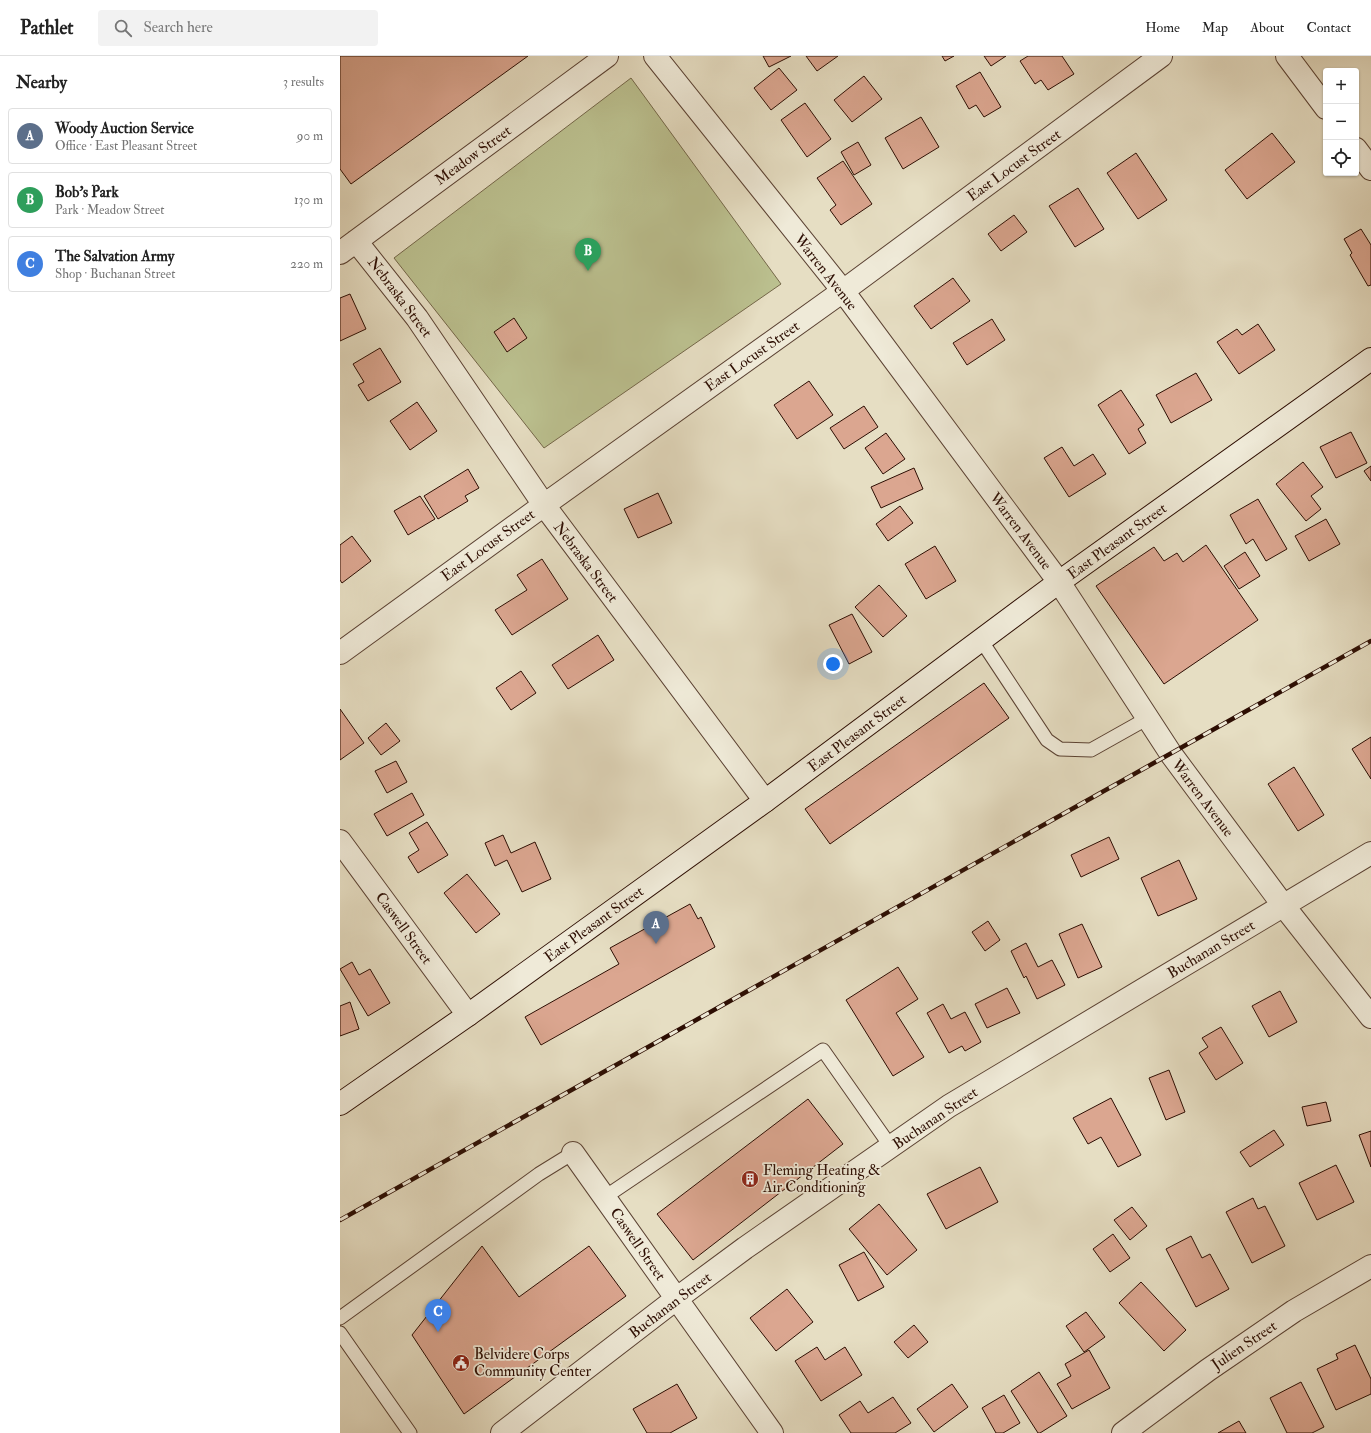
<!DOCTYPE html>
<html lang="en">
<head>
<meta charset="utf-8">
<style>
	:root { --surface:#fff; --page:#f2f2f2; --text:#222; --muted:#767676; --line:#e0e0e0; --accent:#8f2418 }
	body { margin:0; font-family:"IM FELL Double Pica",serif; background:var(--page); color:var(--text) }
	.controls { position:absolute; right:12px; top:12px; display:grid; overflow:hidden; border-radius:4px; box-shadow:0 1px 3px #0004 }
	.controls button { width:36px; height:36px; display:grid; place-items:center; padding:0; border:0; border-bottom:1px solid var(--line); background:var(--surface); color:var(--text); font:20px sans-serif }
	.you { position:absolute; left:493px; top:608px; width:14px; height:14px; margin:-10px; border:3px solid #fff; border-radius:50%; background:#1a73e8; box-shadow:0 0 0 6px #1a73e833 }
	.badge { display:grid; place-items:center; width:26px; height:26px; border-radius:50%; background:var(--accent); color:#fff; font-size:13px; font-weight:700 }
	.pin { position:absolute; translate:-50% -33px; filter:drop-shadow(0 1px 2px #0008) }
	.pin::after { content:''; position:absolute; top:21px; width:14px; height:12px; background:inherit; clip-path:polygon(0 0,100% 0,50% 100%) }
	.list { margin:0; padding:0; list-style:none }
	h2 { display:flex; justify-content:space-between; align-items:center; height:52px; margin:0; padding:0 16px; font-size:17px }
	h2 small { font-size:13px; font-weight:400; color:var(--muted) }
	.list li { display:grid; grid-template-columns:26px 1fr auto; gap:12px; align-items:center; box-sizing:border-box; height:56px; margin:0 8px 8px; padding:0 8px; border:1px solid var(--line); border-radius:4px }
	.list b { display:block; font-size:15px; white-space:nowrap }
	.list p { margin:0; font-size:13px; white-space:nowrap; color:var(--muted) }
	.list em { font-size:13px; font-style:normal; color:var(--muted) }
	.icon { flex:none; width:22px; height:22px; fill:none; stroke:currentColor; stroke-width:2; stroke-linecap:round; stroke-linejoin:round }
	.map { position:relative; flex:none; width:1031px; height:1377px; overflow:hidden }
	header { display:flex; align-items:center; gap:24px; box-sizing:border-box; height:56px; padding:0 20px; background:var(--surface); border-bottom:1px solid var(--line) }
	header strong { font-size:19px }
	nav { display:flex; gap:22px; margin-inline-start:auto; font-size:14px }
	.search { width:280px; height:36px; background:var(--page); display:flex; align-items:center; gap:10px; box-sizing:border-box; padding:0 14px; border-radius:4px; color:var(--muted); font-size:15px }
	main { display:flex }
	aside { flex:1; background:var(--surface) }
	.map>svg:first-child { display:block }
	.green { fill:#bbc08f; stroke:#746749 }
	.building { fill:#dba690; stroke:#2d0e03 }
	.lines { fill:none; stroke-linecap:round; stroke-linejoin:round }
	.lane-casing { stroke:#5b4233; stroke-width:15 }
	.street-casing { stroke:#5b4233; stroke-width:24 }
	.secondary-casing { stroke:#2d0e03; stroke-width:24 }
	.lane { stroke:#efead8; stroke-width:13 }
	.street { stroke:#efead8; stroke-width:22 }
	.secondary { stroke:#efead8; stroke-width:22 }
	.rail-casing { stroke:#2d0e03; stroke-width:4.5 }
	.rail { stroke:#efead8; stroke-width:3; stroke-dasharray:9; stroke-linecap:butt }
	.labels { text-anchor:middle; stroke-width:3.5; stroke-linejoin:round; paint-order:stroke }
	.street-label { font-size:15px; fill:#2d0e03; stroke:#efead8 }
	.poi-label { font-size:15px; fill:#2d0e03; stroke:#efead8; text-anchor:start }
</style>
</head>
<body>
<header>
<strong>Pathlet</strong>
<div class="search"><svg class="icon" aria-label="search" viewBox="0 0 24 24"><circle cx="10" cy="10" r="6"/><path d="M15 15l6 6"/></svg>Search here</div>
<nav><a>Home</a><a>Map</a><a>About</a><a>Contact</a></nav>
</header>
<main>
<aside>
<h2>Nearby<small>3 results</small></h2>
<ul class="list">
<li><span class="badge" style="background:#5c6f8a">A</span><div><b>Woody Auction Service</b><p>Office · East Pleasant Street</p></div><em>90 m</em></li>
<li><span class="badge" style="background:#2e9e5b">B</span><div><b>Bob's Park</b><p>Park · Meadow Street</p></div><em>130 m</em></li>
<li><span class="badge" style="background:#3f7fe0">C</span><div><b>The Salvation Army</b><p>Shop · Buchanan Street</p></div><em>220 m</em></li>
</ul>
</aside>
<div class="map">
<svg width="1031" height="1377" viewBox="0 0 1031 1377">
	<rect width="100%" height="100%" fill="#e6dec3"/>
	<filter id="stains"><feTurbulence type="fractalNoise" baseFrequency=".005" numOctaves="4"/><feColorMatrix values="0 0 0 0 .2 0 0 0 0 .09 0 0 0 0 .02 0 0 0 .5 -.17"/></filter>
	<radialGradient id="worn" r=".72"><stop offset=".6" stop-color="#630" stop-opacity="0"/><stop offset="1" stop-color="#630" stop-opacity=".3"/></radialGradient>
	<path class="green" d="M291 22 441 228 204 392 54 202Z"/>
	<path class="building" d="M0 0H188L11 128 0 113Z
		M423 0H451L429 11Z
		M466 0H498L477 15Z
		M602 0H614L605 5Z
		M644 0H666L651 10Z
		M688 0H722L734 18 708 34 701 24 695 28 680 5Z
		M439 12 457 34 431 54 414 32Z
		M640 16 661 51 644 61 636 49 629 53 616 30Z
		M524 20 542 43 512 66 494 44Z
		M465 47 491 83 467 101 441 64Z
		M581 61 599 91 563 113 545 82Z
		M932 77 955 106 907 143 885 114Z
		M518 86 531 109 514 119 501 96Z
		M796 97 827 144 798 163 767 117Z
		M503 105 532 148 501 169 490 154 496 149 477 122Z
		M738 132 764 173 735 191 709 150Z
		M674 159 687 176 661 195 648 178Z
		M1021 173 1031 189V229L1028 230 1010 199 1012 197 1004 183Z
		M613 222 630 245 591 273 574 250Z
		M10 238 26 273 0 285V242Z
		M174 262 187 282 167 296 154 276Z
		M652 263 665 284 627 309 613 287Z
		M918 268 935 294 899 318 877 286 897 273 902 279Z
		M40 292 61 326 28 345 18 329 24 326 13 308Z
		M856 317 872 344 831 367 816 339Z
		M469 325 493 359 457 383 434 349Z
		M781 334 804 369 798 373 806 387 789 398 758 349Z
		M77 346 97 375 70 394 50 365Z
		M524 350 538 371 504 393 490 372Z
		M1011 376 1027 407 996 422 980 391Z
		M546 377 565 403 543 418 525 392Z
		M722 391 734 410 753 398 766 418 729 441 704 402Z
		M963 406 983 431 971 440 981 453 966 465 936 428Z
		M1031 410V425L1024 415Z
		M574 412 583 433 541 452 531 431Z
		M128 413 139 432 125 440 128 445 98 463 84 440Z
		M318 437 332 467 298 482 284 453Z
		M80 440 95 463 68 479 54 455Z
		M918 443 947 493 926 505 913 483 906 488 890 459Z
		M560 450 573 467 548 485 536 468Z
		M986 463 1000 488 969 505 955 480Z
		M12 480 31 505 2 527 0 524V489Z
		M866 489 918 564 824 628 756 530 814 491 824 505 837 497 843 506Z
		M595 490 616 525 586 543 565 508Z
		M905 496 920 520 899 533 884 510Z
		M202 503 228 543 172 579 155 554 187 534 177 519Z
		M539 529 567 560 543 581 515 551Z
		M512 558 532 596 509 608 489 569Z
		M258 579 274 604 228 633 212 609Z
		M181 615 196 637 171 654 156 632Z
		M644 627 669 662 490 788 465 753Z
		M0 653 24 687 0 704Z
		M46 667 60 685 41 699 28 682Z
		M1031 681V723L1012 693Z
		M56 705 67 726 47 737 35 715Z
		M954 711 984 759 958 775 928 728Z
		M72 737 84 759 47 780 34 758Z
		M87 766 108 799 78 817 68 801 79 794 69 777Z
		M163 779 171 797 195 786 211 823 182 836 167 804 155 810 145 787Z
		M769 781 779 803 741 821 731 799Z
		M839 804 857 843 818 860 801 822Z
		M127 818 160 858 136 877 104 837Z
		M350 848 358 863 361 861 375 891 201 989 185 961 279 908 270 892Z
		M648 865 660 884 645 895 632 876Z
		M742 868 762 911 738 922 719 878Z
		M686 887 698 911 712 904 725 929 697 943 686 920 684 922 671 895Z
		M12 906 19 919 30 913 50 947 28 960 0 913Z
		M558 911 578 943 556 957 584 1001 553 1020 506 944Z
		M667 932 680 957 647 972 635 948Z
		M940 935 957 966 929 981 912 950Z
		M10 946 19 973 0 980V950Z
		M603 948 611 963 625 956 641 986 625 995 622 990 609 997 587 957Z
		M881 971 903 1007 876 1024 859 997 868 991 862 982Z
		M829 1014 845 1056 826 1064 809 1022Z
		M771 1042 801 1099 778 1111 761 1081 748 1088 733 1062Z
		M468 1043 503 1088 353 1204 317 1158Z
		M986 1046 991 1065 967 1070 962 1051Z
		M934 1074 944 1089 910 1111 900 1096Z
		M1031 1075V1111L1019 1079Z
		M996 1109 1014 1146 977 1164 959 1127Z
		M640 1111 658 1146 606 1173 587 1138Z
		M913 1142 918 1153 925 1150 945 1190 912 1207 886 1156Z
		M539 1148 577 1194 547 1219 509 1173Z
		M792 1151 807 1170 790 1184 774 1164Z
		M773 1178 790 1202 770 1216 753 1193Z
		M851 1180 862 1202 870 1198 889 1233 856 1251 826 1193Z
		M142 1190 179 1241 249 1190 286 1240 124 1358 72 1279Z
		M524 1196 544 1231 518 1245 499 1209Z
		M801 1226 846 1274 824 1295 779 1247Z
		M447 1233 473 1266 436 1295 410 1262Z
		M746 1256 765 1281 744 1296 726 1270Z
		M574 1269 588 1286 568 1302 554 1286Z
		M1015 1289 1031 1323V1338L996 1354 977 1313 998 1303 996 1298Z
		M477 1291 485 1304 505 1291 522 1319 481 1345 455 1305Z
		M749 1294 770 1332 732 1353 717 1328 731 1320 725 1308Z
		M699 1316 727 1360 700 1377H698L671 1335Z
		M961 1326 984 1371 972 1377H947L930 1342Z
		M337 1328 357 1362 330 1377H307L293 1353Z
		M612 1328 628 1351 594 1376 577 1353Z
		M664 1339 680 1367 663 1377H656L642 1352Z
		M553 1341 571 1367 555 1377H511L499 1359 520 1345 528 1357Z
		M899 1365 906 1377H878Z"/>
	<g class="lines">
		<defs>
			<path id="lane" d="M641 584 707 684 720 693 751 694 808 662
				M265 1141 483 994 551 1091
				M0 1262 199 1118 233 1097
				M0 1277 70 1377"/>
			<path id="street" d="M315 0 503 235 719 526 831 698 943 849 1031 961
				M947 0 986 52
				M1016 93 1031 113
				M16 185 77 262 204 449 425 745
				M0 197 267 0
				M0 597 204 449 503 235 821 0
				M0 785 128 959
				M233 1097 432 1377
				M162 1377 336 1243 405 1192 609 1050 1031 797
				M783 1377 868 1314 954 1255 1031 1210"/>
			<path id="secondary" d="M0 1048 128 959 425 745 719 526 1031 303"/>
		</defs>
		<use href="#lane" class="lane-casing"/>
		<use href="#street" class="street-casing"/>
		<use href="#secondary" class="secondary-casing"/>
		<use href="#lane" class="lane"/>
		<use href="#street" class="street"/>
		<use href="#secondary" class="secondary"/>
		<defs>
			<path id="rail" d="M0 1164 1031 585"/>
		</defs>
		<use href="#rail" class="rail-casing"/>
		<use href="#rail" class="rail"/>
	</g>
	<defs>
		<symbol id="building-disc" viewBox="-11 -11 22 22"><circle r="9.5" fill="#8f2418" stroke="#efead8"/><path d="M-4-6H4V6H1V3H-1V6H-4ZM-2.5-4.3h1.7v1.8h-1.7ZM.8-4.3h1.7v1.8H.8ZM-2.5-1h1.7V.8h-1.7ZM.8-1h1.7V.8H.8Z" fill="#fff"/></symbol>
		<symbol id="civic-disc" viewBox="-11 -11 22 22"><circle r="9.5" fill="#8f2418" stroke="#efead8"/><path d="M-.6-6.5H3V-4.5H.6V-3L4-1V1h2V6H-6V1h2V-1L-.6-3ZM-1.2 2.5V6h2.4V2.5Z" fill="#fff"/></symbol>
	</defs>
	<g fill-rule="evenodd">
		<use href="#building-disc" x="400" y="1113" width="20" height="20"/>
		<use href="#civic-disc" x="111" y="1297" width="20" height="20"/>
	</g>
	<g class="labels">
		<g class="street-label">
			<text transform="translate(133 99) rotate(-36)" y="5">Meadow Street</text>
			<text transform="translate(674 109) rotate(-36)" y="5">East Locust Street</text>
			<text transform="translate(486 216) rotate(52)" y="5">Warren Avenue</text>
			<text transform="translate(60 241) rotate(53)" y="5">Nebraska Street</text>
			<text transform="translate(412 300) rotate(-35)" y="5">East Locust Street</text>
			<text transform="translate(681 475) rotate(53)" y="5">Warren Avenue</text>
			<text transform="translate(777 485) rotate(-36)" y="5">East Pleasant Street</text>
			<text transform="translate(148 489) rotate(-36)" y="5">East Locust Street</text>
			<text transform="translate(246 506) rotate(53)" y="5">Nebraska Street</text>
			<text transform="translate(517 677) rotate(-37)" y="5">East Pleasant Street</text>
			<text transform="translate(863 742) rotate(53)" y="5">Warren Avenue</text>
			<text transform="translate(254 868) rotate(-36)" y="5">East Pleasant Street</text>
			<text transform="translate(64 872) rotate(54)" y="5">Caswell Street</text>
			<text transform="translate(871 893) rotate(-31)" y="5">Buchanan Street</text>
			<text transform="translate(595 1062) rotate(-34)" y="5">Buchanan Street</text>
			<text transform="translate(298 1188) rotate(55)" y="5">Caswell Street</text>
			<text transform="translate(330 1249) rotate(-37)" y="5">Buchanan Street</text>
			<text transform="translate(904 1289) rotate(-34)" y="5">Julien Street</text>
		</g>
		<g class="poi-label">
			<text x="423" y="1119">Fleming Heating &amp;<tspan x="423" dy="17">Air Conditioning</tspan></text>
			<text x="134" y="1303">Belvidere Corps<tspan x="134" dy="17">Community Center</tspan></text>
		</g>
	</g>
	<rect width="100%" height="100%" filter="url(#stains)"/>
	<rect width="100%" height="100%" fill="url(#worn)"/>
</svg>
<div class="controls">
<button>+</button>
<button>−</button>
<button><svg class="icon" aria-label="locate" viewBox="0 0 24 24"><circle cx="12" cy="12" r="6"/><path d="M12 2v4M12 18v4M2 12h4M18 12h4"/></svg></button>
</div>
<div class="you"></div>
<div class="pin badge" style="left:316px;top:888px;background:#5c6f8a">A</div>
<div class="pin badge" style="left:248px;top:215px;background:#2e9e5b">B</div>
<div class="pin badge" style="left:98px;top:1276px;background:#3f7fe0">C</div>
</div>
</main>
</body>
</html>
